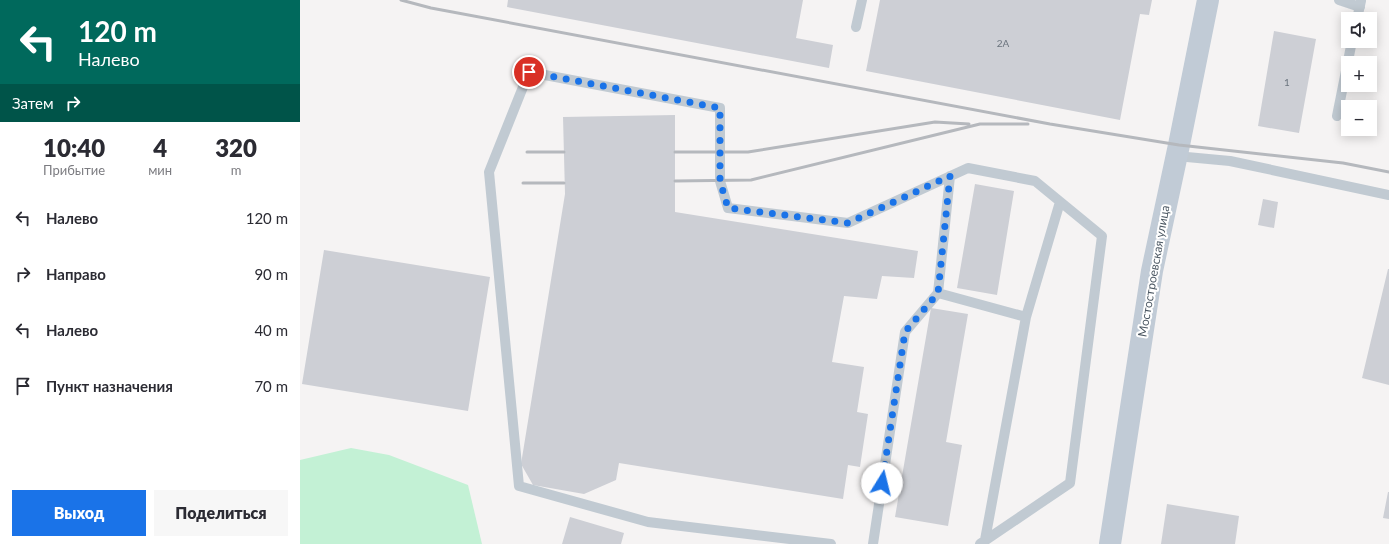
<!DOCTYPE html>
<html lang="ru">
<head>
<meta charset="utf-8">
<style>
  body { margin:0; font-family:Lato,sans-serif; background:#f7f7f7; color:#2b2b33; height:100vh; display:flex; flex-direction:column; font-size:15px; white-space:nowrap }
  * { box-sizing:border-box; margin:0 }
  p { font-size:13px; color:#7c7c81 }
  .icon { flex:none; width:22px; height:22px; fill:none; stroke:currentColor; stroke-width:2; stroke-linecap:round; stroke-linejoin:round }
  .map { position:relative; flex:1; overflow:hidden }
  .sheet { display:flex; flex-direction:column; background:#fff; width:300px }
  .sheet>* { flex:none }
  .banner { background:#00695c; color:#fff; overflow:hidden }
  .fabs { position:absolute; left:1041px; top:12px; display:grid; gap:8px }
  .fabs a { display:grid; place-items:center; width:36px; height:36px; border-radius:0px; background:#fff; box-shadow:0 2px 10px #0003; font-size:20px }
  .pin { position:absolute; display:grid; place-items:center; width:34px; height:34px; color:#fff; margin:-17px; border:2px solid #fff; border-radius:50%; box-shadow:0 1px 4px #0007 }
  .me { position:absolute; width:44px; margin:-22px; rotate:9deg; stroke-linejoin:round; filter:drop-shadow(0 0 3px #0008) }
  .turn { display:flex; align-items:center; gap:14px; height:84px; padding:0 12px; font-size:18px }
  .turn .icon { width:52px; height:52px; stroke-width:2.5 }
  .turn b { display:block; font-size:28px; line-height:34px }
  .then { display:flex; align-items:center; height:38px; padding:0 12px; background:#0003; gap:8px; font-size:15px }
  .eta { display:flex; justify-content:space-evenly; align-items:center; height:68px; text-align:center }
  .eta b { font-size:24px; font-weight:800; line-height:28px }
  .primary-button { display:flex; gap:8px; margin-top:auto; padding:8px 12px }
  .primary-button a { flex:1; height:46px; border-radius:0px; background:#1a73e8; color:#fff; font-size:16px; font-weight:800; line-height:46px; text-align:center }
  .primary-button a+a { background:#f7f7f7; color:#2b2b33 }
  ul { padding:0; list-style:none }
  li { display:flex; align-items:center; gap:12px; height:56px; padding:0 12px }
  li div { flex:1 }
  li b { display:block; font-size:15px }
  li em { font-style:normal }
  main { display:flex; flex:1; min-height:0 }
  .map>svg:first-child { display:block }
</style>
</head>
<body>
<main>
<section class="sheet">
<div class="banner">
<div class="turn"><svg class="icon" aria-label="left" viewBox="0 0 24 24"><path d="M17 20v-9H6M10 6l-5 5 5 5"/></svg><div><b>120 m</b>Налево</div></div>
<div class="then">Затем<svg class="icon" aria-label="right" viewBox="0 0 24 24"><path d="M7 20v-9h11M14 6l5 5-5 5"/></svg></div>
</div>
<div class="eta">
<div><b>10:40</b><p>Прибытие</p></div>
<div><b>4</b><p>мин</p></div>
<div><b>320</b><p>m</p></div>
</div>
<ul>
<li><svg class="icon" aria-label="left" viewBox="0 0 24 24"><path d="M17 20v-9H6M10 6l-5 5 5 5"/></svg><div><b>Налево</b></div><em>120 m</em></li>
<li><svg class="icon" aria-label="right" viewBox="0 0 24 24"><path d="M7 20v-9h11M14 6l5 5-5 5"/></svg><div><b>Направо</b></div><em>90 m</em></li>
<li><svg class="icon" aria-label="left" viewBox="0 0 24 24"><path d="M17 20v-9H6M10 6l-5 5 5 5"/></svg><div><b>Налево</b></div><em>40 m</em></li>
<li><svg class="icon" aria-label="arrive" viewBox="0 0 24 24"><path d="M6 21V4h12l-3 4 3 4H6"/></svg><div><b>Пункт назначения</b></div><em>70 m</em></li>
</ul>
<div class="primary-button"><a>Выход</a><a>Поделиться</a></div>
</section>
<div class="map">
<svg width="1089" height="544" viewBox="0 0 1089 544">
  <rect width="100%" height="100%" fill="#f5f3f3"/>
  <path fill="#c3f1d5" d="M51 448 89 455 168 485 182 544H0V460Z"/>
  <path fill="#cdcfd5" d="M208 0H503L496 38 533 45 529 68 207 7Z
    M580 0H852L849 15 840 14 820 120 566 71Z
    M974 31 1016 39 999 133 958 126Z
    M375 115V212L618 251 614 278 582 276 577 299 544 296 532 362 564 367 557 412 568 414 560 467 548 465 543 499 319 463 316 480 284 494 233 485 221 464 265 194 263 117Z
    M675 184 714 191 697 295 657 288Z
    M963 199 978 202 974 228 958 225Z
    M24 250 190 277 168 411 2 384Z
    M1088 269H1089V385L1062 378Z
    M631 308 668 314 646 442 662 445 648 526 595 517Z
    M1088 492H1089V519L1083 518Z
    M867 504 939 516 935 544H861Z
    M270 517 324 533 321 544H262Z"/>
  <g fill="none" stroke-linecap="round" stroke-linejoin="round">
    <path stroke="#c1cad2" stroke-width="10" d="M1039 0 1060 7
      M1057 19 1061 1
      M556 27 562 0
      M1037 116 1052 41
      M876 156 930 161 1089 195
      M650 176 638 293 726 317 760 202
      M685 540 726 317
      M531 544 348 522 219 486 189 172 229 72 420 108V181L428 208 548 223 668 168 735 181 802 236 770 483 680 544
      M573 544 605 332 638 293"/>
    <path stroke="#c1cbd6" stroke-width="22" d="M810 544 852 271 879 145 908 0"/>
    <path stroke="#b5b8bd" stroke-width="3" d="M101 0 131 8 750 124 879 145 1043 163 1089 172
      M227 152H264
      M375 152H448L635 122 669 124
      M375 181 451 180 680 124H728
      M223 183H264"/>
  </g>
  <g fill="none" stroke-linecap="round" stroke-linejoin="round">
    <path stroke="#1a73e8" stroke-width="7" stroke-dasharray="0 12.6" d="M229 72 420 108V181L428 208 548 223 650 176 638 293 605 332 582 483"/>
  </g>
  <g text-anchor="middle" stroke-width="4" stroke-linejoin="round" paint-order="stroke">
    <g font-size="10" fill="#6b747e">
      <text x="703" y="47">2А</text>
      <text x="987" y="86">1</text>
    </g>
    <g font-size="12" fill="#4a5661" stroke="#fff">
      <text transform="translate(854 271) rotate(-80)" y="4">Мостостроевская улица</text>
    </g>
  </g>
</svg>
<div class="fabs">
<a><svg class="icon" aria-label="sound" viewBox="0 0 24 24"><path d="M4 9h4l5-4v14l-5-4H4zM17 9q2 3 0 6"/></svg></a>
<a>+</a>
<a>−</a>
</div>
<div class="pin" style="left:229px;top:72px;background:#d93025"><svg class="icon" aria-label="arrive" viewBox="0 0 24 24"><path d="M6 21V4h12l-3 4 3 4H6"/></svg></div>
<svg class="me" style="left:582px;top:483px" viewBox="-20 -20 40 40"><circle r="19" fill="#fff"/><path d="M0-13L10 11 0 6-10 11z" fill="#1a73e8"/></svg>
</div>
</main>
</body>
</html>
